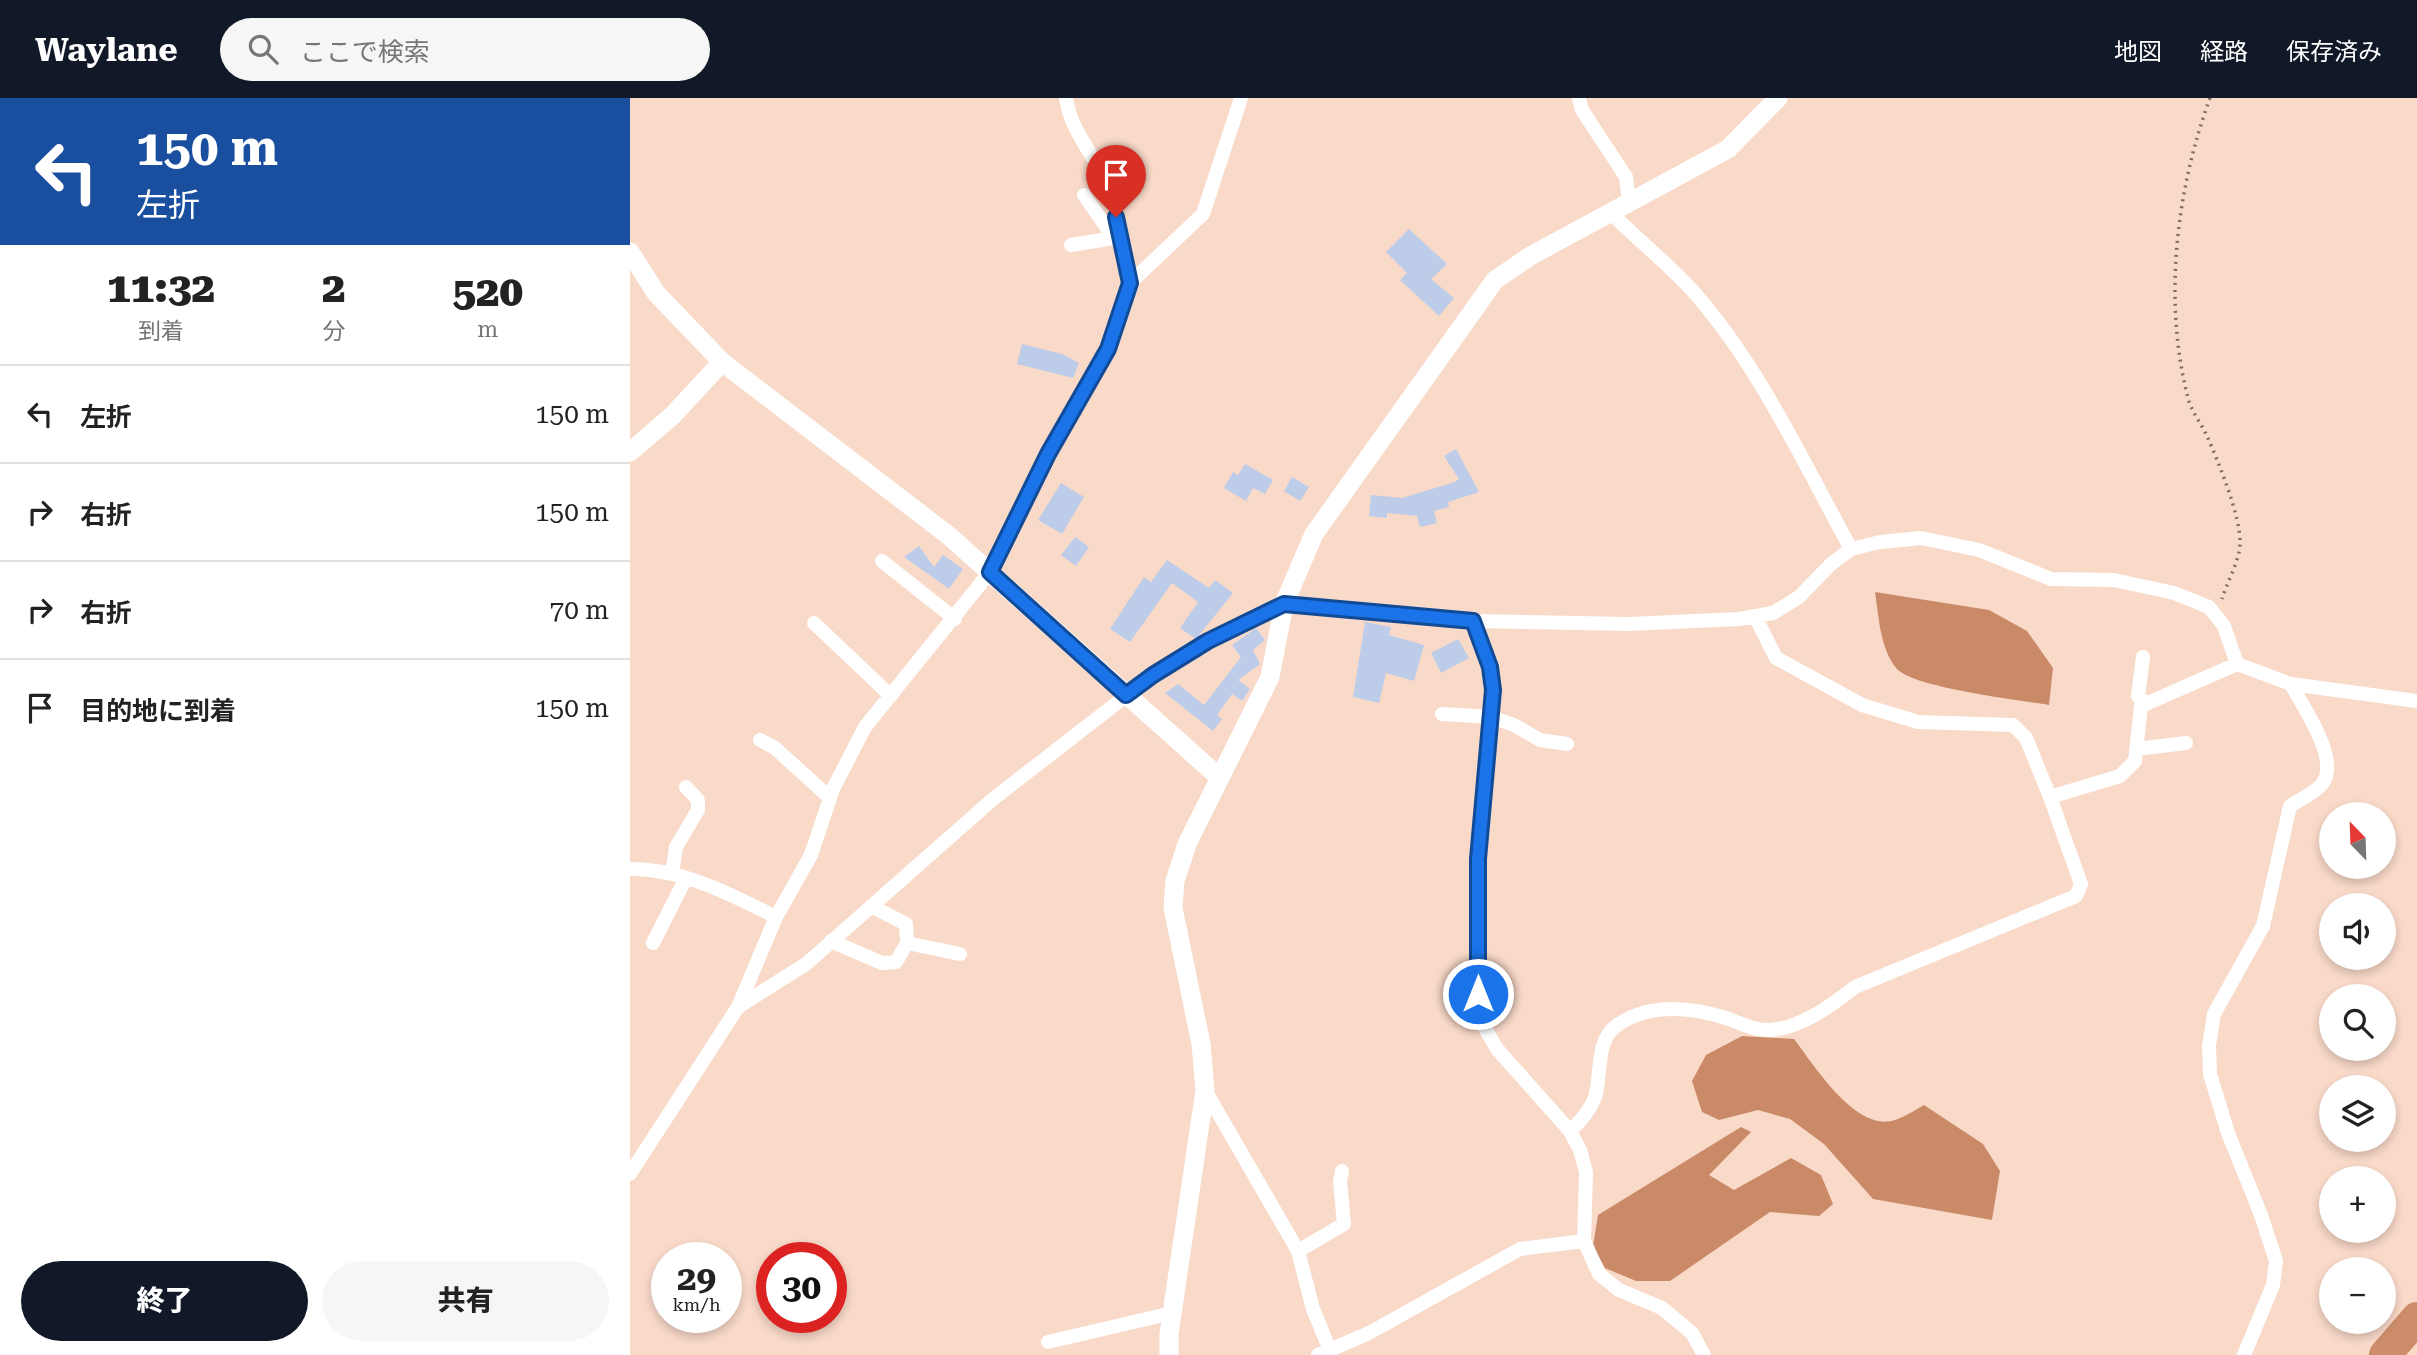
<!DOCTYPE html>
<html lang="ja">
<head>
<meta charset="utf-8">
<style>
  body { margin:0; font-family:"Roboto Serif","Noto Sans JP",serif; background:#f6f6f6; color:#222; height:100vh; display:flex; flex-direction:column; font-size:26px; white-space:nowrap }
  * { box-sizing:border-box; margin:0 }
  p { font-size:23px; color:#767676 }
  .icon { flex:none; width:38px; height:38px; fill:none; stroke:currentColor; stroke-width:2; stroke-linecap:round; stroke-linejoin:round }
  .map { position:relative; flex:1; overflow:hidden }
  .side { display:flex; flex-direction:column; background:#fff; width:630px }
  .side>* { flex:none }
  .guide { background:#1a4fa0; color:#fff; overflow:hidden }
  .needle { width:46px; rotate:337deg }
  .tools { position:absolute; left:1689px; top:704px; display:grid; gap:14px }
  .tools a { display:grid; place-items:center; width:77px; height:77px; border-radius:50%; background:#fff; box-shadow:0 4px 10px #0003; font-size:35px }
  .speed { position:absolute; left:21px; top:1144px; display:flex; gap:14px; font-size:35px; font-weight:700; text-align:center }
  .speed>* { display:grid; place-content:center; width:91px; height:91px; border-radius:50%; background:#fff; box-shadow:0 4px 10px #0003; line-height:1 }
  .speed small { font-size:18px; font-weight:400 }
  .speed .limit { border:10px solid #d22; background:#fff; color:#111 }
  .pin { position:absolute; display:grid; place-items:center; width:60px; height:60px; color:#fff; margin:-72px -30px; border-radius:50% 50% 50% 0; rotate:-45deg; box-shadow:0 0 7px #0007 }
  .pin .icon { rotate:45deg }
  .me { position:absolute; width:77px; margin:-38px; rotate:0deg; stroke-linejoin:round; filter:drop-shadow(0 0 5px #0008) }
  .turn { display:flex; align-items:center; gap:24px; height:147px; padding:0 21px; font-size:32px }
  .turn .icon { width:91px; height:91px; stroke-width:2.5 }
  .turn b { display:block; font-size:49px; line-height:60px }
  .eta { display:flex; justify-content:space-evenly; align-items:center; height:119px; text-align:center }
  .eta b { font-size:42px; font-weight:800; line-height:49px }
  .cta { display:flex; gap:14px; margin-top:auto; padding:14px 21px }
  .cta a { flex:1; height:80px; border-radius:42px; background:#111827; color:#fff; font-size:28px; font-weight:800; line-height:80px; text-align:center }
  .cta a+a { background:#f6f6f6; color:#222 }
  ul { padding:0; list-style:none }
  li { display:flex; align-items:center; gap:21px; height:98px; padding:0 21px; border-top:2px solid #e0e0e0 }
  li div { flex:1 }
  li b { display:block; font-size:26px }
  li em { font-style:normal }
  header { display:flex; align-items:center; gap:42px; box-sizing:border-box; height:98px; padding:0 35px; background:#111827; color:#fff }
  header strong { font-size:33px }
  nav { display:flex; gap:38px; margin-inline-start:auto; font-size:24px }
  .search { width:490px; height:63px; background:#f6f6f6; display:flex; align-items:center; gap:18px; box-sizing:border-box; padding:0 24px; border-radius:38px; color:#767676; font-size:26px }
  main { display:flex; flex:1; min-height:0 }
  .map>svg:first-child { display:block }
</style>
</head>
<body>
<header>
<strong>Waylane</strong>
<div class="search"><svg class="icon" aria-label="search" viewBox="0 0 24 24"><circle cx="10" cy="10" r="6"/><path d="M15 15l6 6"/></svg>ここで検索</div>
<nav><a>地図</a><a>経路</a><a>保存済み</a></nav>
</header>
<main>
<section class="side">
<div class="guide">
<div class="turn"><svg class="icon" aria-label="left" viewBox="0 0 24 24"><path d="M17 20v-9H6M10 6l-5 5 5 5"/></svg><div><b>150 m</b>左折</div></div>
</div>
<div class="eta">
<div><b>11:32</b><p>到着</p></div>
<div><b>2</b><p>分</p></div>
<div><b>520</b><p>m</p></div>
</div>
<ul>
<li><svg class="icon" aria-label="left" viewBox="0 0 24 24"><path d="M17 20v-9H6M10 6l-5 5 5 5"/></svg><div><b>左折</b></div><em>150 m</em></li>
<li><svg class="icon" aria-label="right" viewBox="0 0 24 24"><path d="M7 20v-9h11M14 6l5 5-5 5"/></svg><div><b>右折</b></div><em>150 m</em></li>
<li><svg class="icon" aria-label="right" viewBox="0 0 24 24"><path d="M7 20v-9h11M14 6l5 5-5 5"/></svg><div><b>右折</b></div><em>70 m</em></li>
<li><svg class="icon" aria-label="arrive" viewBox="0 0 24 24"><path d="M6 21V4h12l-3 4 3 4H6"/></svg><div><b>目的地に到着</b></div><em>150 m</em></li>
</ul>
<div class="cta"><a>終了</a><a>共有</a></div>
</section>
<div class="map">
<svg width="1787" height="1257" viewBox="0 0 1787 1257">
  <rect width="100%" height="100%" fill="#f9d9c8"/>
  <path fill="#ca8a68" d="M1245 494 1359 512 1397 533 1423 570 1419 607C1390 602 1285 590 1267 571 1250 551 1249 520 1245 494Z
    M1112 938 1164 941C1184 967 1226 1035 1265 1022 1275 1019 1285 1012 1294 1007L1353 1046 1370 1073 1362 1122 1243 1101 1194 1046 1160 1021 1128 1012 1089 1022 1072 1014 1062 983 1076 957Z
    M1111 1029 1121 1034 1079 1077 1104 1092 1161 1060 1191 1077 1203 1106 1189 1118 1140 1114 1040 1183H1006L975 1170 963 1148 968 1117Z"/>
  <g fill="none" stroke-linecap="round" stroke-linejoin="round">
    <path stroke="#cd8d6b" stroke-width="32" d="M1755 1257 1787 1220"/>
  </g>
  <path fill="#bdcde9" d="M779 131 817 166 801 181 824 200 809 218 770 182 777 175 756 154Z
    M392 246 432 256 449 265 443 280 387 266Z
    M826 351 849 394 818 404 819 409 804 413 807 425 790 429 787 418 757 415V420L739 418 741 397 772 400 825 384 829 381 814 358Z
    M615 366 643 382 635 396 623 390 616 403 594 390 603 374 608 377Z
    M662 379 679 389 670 403 654 393Z
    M431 385 454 399 432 436 408 422Z
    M445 439 459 449 446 468 431 457Z
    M289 448 304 469 313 457 333 471 319 491 274 459Z
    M537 462 579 490 585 482 603 495 566 541 550 530 568 504 542 485 500 544 480 531 514 479 521 484Z
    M735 524 761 529 759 537 794 547 784 583 756 575 749 605 723 599Z
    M626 530 635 542 623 552 630 566 608 582 620 591 612 603 602 596 587 617 592 621 583 633 535 595 548 586 574 607 611 559 602 547Z
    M828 541 839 560 811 575 801 555Z"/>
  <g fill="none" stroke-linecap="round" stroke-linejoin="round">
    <path stroke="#806c60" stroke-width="3.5" stroke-dasharray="2 5" stroke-linecap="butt" d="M1580 0C1546 93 1533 203 1558 300 1561 313 1571 325 1577 338 1588 363 1611 419 1610 445 1610 462 1597 484 1592 501"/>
    <path stroke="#fff" stroke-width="14" d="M436 0C441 37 471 63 482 99 490 126 494 156 500 185
      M949 0 952 12 996 79 999 105
      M454 97 484 140H490
      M981 115C1007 141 1037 165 1062 192 1129 267 1173 364 1221 451
      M441 147 484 140
      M252 463 325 521
      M1125 518 1146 560 1232 607 1288 624 1383 627 1396 640 1420 699
      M843 523 860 569 864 592 848 761V918L867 951 940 1033 950 1052 956 1074 954 1143 969 1176 989 1192 1032 1210 1062 1235 1074 1257
      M184 525 261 598
      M1513 559 1508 598 1516 605
      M812 616 861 619 884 627 910 642 937 646
      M130 642 145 650 199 699
      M1506 651 1556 645
      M0 771C53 771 100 796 146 819
      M42 776 46 749 68 712V702L56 689
      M201 843 252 865 266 864 277 845 276 826 241 808
      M23 845 56 780
      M277 845 330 856
      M108 909 176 866 363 701 523 577 625 518 654 506 843 523 999 526 1109 521 1143 515 1169 499 1201 466 1221 451 1250 444 1291 440 1349 452 1421 481 1484 482 1544 495 1579 509 1594 528 1607 566
      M575 992 668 1153 683 1211 700 1252
      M940 1033C951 1023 960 1013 965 999 972 977 965 944 986 928 1019 904 1062 909 1099 921 1110 925 1123 932 1135 932 1167 933 1201 908 1225 889L1446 798 1451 786 1420 699 1490 678 1505 663 1511 608 1607 566 1661 586 1787 603
      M0 1076 108 909 146 819 181 757 203 691 235 629 360 474 418 356 478 251 500 185 573 116 611 0
      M668 1153 714 1126 710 1083 712 1073
      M418 1244 542 1215
      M688 1257 739 1235 890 1151 954 1143
      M1614 1257 1643 1187 1646 1163 1631 1117 1598 1035 1580 976 1579 948 1584 916 1633 828 1660 708C1669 702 1685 695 1692 686 1711 662 1673 609 1661 586"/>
    <path stroke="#fff" stroke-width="19" d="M0 154 26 195 92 264
      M0 354 42 318 92 264 318 437 590 680
      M539 1257V1236L575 992 571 946 543 810 545 783 557 746 640 579 654 506 684 436 865 182 902 157 1098 51 1148 0"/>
  </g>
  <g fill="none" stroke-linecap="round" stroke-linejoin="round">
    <g stroke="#114b97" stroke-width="18">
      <path id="route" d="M486 119 500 185 478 251 418 356 360 474 496 597 523 577 578 543 654 506 843 523 860 569 863 592 848 761V896"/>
    </g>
    <use href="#route" stroke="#1a73e8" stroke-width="12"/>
  </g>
</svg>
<div class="tools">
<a><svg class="needle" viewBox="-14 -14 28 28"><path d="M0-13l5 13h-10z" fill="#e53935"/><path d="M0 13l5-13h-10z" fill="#767676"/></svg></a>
<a><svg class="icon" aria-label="sound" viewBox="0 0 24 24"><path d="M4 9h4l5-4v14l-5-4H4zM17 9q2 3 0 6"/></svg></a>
<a><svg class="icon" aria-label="search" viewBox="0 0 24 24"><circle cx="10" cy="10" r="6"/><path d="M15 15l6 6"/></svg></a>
<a><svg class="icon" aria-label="layers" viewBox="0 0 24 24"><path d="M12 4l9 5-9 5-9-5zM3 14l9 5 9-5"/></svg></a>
<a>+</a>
<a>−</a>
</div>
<div class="speed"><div>29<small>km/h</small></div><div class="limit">30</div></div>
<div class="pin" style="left:486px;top:119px;background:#d93025"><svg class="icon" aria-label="arrive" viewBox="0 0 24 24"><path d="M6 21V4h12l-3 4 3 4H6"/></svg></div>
<svg class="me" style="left:848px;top:896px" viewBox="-20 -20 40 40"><circle r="17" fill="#1a73e8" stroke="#fff" stroke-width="3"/><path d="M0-11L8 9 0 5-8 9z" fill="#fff"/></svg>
</div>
</main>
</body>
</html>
